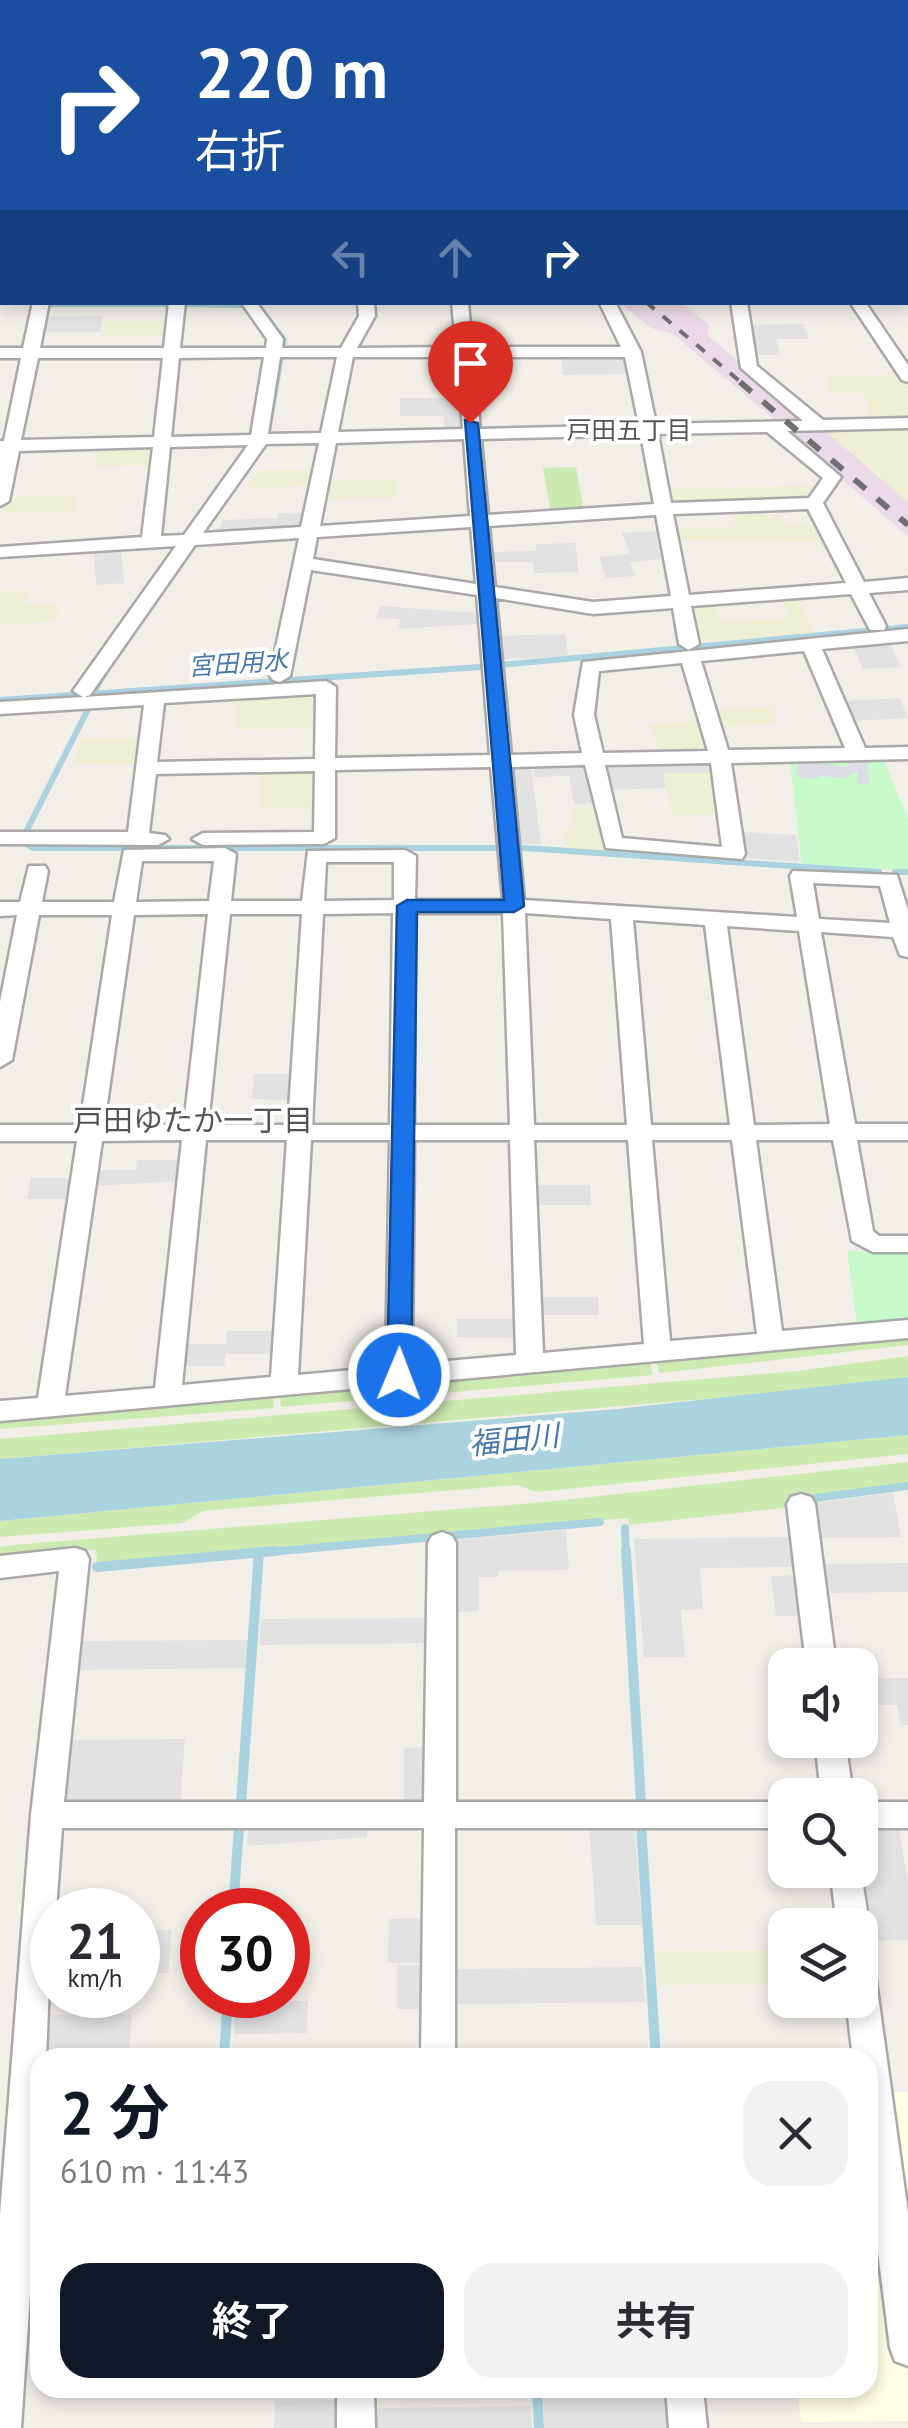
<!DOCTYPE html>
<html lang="ja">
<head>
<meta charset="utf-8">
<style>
  body { margin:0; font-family:"PT Sans","Noto Sans JP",sans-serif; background:#f2f2f3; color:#2b2b33; height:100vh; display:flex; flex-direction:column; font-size:38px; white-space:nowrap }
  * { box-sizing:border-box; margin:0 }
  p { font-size:32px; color:#7c7c81 }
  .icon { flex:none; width:55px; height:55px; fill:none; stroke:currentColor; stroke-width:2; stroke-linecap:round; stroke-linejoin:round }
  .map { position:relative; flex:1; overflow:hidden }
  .side { position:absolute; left:30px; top:2048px; width:848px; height:350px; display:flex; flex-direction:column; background:#fff; border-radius:30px; box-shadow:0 5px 15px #0003 }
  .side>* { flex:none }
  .hud { position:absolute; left:0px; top:0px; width:910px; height:305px; box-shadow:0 5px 15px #0003; background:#1a4fa0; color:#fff; overflow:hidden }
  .tools { position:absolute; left:768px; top:1648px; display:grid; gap:20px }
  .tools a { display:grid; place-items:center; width:110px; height:110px; border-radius:20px; background:#fff; box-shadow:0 5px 15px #0003; font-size:50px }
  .speed { position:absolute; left:30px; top:1888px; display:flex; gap:20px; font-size:50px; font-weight:700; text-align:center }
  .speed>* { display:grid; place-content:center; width:130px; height:130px; border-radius:50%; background:#fff; box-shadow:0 5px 15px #0003; line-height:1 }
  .speed small { font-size:25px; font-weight:400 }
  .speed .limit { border:15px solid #d22; background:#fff; color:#111 }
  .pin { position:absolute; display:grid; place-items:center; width:85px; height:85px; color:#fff; margin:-102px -42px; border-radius:50% 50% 50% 0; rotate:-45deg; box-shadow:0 0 10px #0007 }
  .pin .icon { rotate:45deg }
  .me { position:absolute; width:110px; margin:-55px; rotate:1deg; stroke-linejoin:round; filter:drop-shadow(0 0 8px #0008) }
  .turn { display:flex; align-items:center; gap:35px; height:210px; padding:0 30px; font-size:45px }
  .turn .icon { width:130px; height:130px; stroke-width:2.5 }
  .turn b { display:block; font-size:70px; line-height:85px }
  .lanes { display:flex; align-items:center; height:95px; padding:0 30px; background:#0003; justify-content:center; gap:50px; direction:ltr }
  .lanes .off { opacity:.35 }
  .round { display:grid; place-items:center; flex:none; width:105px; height:105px; border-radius:30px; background:#f2f2f3 }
  .head { display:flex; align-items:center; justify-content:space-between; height:170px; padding:0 30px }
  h1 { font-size:60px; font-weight:700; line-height:75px; color:#111827 }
  .action { display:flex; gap:20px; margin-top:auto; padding:20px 30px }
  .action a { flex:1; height:115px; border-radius:30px; background:#111827; color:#fff; font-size:40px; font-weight:700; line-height:115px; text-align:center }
  .action a+a { background:#f2f2f3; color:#2b2b33 }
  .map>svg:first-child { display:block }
</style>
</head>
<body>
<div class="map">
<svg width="908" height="2428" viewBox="0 0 908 2428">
  <rect width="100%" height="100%" fill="#f2efe9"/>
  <path fill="#ebdbe8" d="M620 303H682L709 325 707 335 811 423 781 425 673 334 651 328Z
    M823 429 908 502V536L784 430Z"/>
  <path fill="#ffffe5" d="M886 2092H908V2234Z
    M868 2263H908V2421L801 2422 797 2388H868Z"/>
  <path fill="#eef0d5" d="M105 321H170L167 336H102Z
    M901 375 908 386V421L872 422 864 393H831L827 377Z
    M908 426V502L823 429Z
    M148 445 153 448 151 465 95 467 99 447Z
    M259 470H318L316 485 245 489Z
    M397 479V498L322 500 327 481Z
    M821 485 810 499 669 504 665 489Z
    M76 496 74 512 3 513 6 497Z
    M777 514 783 525 820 523 829 542 675 540 673 528 735 527 733 515Z
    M27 590 25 605 58 604V621L0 625V591Z
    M797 594 815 634 696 642 687 603 713 602 721 622 789 618 780 596Z
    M308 691 317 696 319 728 234 730 235 697Z
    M772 707 778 723 721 727 715 710Z
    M701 721 710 750 660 755 650 724Z
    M82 738H141L138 765 73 764Z
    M262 769 317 772V808L259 809Z
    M662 773H713L718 814 673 815Z
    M596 808 605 850 566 848 565 830 574 829 573 809Z
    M785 1950V1984L658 1985 655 1951Z"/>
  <path fill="#cdebb0" d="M576 467 584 511 551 513 543 468Z
    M908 1335V1345L659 1373 656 1360Z
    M908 1356V1377L786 1392 0 1459V1439L797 1371Z
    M650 1361 653 1375 281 1407 279 1393Z
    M273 1393 274 1408 0 1429V1417Z
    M908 1435V1454L537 1492 516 1485 203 1511 182 1523 0 1537V1521Z
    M908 1462V1485L797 1499 792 1507 629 1525 628 1518 97 1565 96 1550 0 1557V1547L13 1545 545 1502Z"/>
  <path fill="#c8facc" d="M884 760 908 819V870L802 867 790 761Z
    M908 1250V1320L857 1325 847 1251Z"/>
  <path fill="#e2e2e2" d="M103 316 100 332H39L42 317Z
    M804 324 809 339H776L780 355H751L747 325Z
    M561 354H625L630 374 563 375Z
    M400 398H461L463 431 445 434 444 416H400Z
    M279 513 309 514 302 527 216 532 224 520 277 518Z
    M661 531 665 559 630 562 635 576 606 578 599 557 630 554 622 533Z
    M575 543 579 572 534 573 533 562H490L489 552 536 551V544Z
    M121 547 124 583 96 585 94 549Z
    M380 606 477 613 478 624 398 629 400 619 376 618Z
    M565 634 568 656 497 660 494 636Z
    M889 641 901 667 863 669 852 644Z
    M900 698 908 718 853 721 845 701Z
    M706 763 713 773H663L666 788 611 790 605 768Z
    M533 765 587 767 596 803 574 804 569 776 535 777Z
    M531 766 541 844H520L511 770Z
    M741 832 796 835 800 862 745 858Z
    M254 1074H292L290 1100 252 1099Z
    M137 1160H185L183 1181 91 1186 93 1170H136Z
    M31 1178H73L70 1199H27Z
    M533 1185H590L591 1205H533Z
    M538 1297H598L599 1315H539Z
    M457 1319H514V1338L457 1337Z
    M227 1331H279L277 1354H226L224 1366H178L180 1344H226Z
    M893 1493 901 1537 820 1538 814 1503Z
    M566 1530 569 1570 498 1571V1577H479V1611L454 1612 453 1540Z
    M790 1537 794 1567 700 1568 703 1609 681 1610 685 1657H644L634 1539Z
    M908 1563V1592L826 1593 821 1564Z
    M796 1575 802 1616H776L771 1576Z
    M427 1618V1643L260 1645 261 1619Z
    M248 1640 246 1668 77 1670 80 1641Z
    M860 1678H908V1725H901L897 1705H860Z
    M185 1739 180 1805 65 1807 61 1801 68 1740Z
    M426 1747 427 1797 419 1804H404V1748Z
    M367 1822V1837L247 1846 249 1823Z
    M589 1823H634L642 1925H596Z
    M898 1824 908 1882V1940L870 1941 859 1870 860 1825Z
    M425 1918 426 1963H388L389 1919Z
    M138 1930H172L168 1973H138Z
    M397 1965H425V2009H397Z
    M642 1967 645 2002 458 2004 457 1969Z
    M236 1995H287V2001H308L307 2033 234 2034Z
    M132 2014 129 2057 44 2058 47 2015Z
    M543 2388H675L678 2428H544Z
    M347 2400 346 2428H274L275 2401Z
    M531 2406 532 2428H370V2408Z"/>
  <path fill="#dddde8" d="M848 760H867L869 785 857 784 858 771 844 778 819 776 818 779 802 778 795 772 800 761 849 767Z"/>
  <path fill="#aad3df" d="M252 303H260L287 339 269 443 114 662 98 691H89L263 443 280 339Z
    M908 1377V1435L0 1521V1459L617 1409Z"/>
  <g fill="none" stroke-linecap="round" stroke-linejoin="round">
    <path stroke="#aad3df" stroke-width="4" d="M49 305H171
      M182 305 242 306"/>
    <path stroke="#aad3df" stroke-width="6" d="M500 665 908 627
      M0 700 480 667
      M26 832 89 707
      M24 843 33 848H500
      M524 848 879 872
      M895 872H908"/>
    <path stroke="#aad3df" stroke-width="8" d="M816 1498 908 1486
      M625 1528 626 1554
      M247 1554 600 1522"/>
    <path stroke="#aad3df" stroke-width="10" d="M626 1551 641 1803
      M97 1567 275 1551
      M241 1803 259 1552
      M641 1826 656 2058
      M233 1910 239 1826
      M224 2058 228 1995
      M537 2388 539 2428"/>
    <g stroke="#a9a9a9" stroke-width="5">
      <path id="street" d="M0 0H26L0 5Z
        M68 0H80V2H68Z
        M186 0H198L199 2H187Z
        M267 0H281L282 2H268Z
        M390 0H402V2H390Z
        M498 0H510L511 2H499Z
        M626 0H638V2H626Z
        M0 77H2V85H0Z
        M0 192H2V201H0Z
        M0 217H2V225H0Z
        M0 252 2 253V261L0 262Z
        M0 277 2 278V288L0 287Z
        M33 302H49L40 348H164L169 302H185L180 348H266L267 339 241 302H256L283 339 282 348H341L359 316 358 302H374L375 316 357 348 456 347 452 302H468L472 347H621L599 302H615L641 352 656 424 803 421 741 368 731 302H747L757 366 823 420 908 418V428L787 431 841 477 823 503 864 582 908 578V590L869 593 886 626 884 630H870L851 594 691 606 699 644 689 650 679 644 673 608 593 614 496 598 511 755 582 753 574 715 583 662 908 629V641L822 649 865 748 908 747V759L731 763 745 854 742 859 606 848 585 765 512 767 524 900 797 917 790 876 793 871 897 875 908 910V957L900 955 893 937 821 932 855 1124H908V1140H857L873 1231 879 1236H908V1252H873L852 1241 833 1140H756L782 1331 908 1320V1338L0 1421V1401L38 1398 77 1141H0V1125H80L112 915H39L12 1060 0 1067V1002L17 915 0 916V902H20L29 866H45L48 871 42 902H114L124 850 225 848 236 854 231 901H302L308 851 405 850 416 856 415 900H503L491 767 335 770V838L324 844 203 845 192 839 203 833 314 832 315 771 156 774 149 833 165 835 169 839 158 845 0 844V832H128L144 705 0 714V702L83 697 73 691 176 546 0 557V547L142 537 153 447 19 451 9 501 0 506V441H4L21 358H0V348H23ZM264 357 251 435 171 437 179 358ZM280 357H337L321 433 268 434ZM353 357H457L463 429 338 432ZM473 357H625L639 425 480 429ZM38 358H163L154 437 21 440ZM767 432 823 478 809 498 671 503 658 434ZM641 435 654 504 488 515 481 439ZM464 439 470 516 320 526 336 443ZM319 443 301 527 203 533 266 444ZM248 445 184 535 161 536 170 447ZM808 509 846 583 689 595 673 514ZM656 515 671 596 593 602 495 587 489 526ZM471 527 476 584 313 559 317 537ZM299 538 270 676 273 680 280 682 290 676 311 570 477 595 490 755 335 758 336 687 326 681 84 697 90 695 195 545ZM804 651 845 748 728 750 701 661ZM682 663 708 751 603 753 594 715 599 671ZM316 694 315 759 157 762 164 703ZM711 763 722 847 622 838 605 765ZM142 861H214L209 901 136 902ZM326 862H394V900L324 901ZM813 883 880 886 890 923 819 919ZM393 913 390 1125H312L323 914ZM415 913H503L510 1125H414ZM525 913 611 919 627 1125H534ZM208 914 184 1125H104L134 915ZM230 914H302L288 1125H208ZM633 920 705 925 730 1125H651ZM727 926 799 931 830 1124 754 1125ZM182 1140 155 1388 65 1396 102 1141ZM206 1140H287L271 1377 182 1385ZM311 1140H390L386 1367 298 1375ZM414 1140H510L516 1355 412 1364ZM534 1140H628L644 1344 543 1353ZM652 1140H732L757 1334 670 1341Z
        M850 302H865L908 365V382L902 380Z
        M801 1494 811 1497 815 1504 836 1665H806L787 1504 791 1497Z
        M442 1532 452 1536 456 1543V1802H785V1828H455V2058H421L424 1828H62L56 1910H52L46 2058H40V2146L21 2428H0V2215L31 1815 59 1571 0 1578V1556L75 1548 85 1551 89 1559 64 1802H424L428 1543 432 1536Z
        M815 1740H845L853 1795H821Z
        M860 1802H908V1828H860Z
        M860 1866 869 1925 860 1936V1925H837L830 1870H860Z
        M860 1967 872 1971 876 1981 908 2213V2366L895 2361 890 2348 868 2172V2058H853L846 2000H860Z
        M337 2388H374L375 2428H337Z
        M666 2388H703L707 2428H669Z"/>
    </g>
    <g stroke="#707d05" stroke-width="5">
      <path id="secondary" d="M309 0H328L330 2H311Z"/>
    </g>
    <use href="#street" fill="#fff" fill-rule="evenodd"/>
    <use href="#secondary" fill="#f7fabf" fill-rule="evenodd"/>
    <path stroke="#707070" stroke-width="4" stroke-dasharray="11 11" stroke-linecap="butt" d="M646 302 743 384"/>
    <path stroke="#707070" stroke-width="6" stroke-dasharray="15 15" stroke-linecap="butt" d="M740 382 908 525"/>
  </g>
  <path fill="#1a73e8" stroke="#114b97" stroke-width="2.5" d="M465 420 478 423 524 906 514 912H417L411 1375 399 1384 387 1375 397 906 407 900H504Z"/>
  <g text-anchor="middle" stroke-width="8" stroke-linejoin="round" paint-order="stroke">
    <g font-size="25" fill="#555" stroke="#fff">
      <text x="629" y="439">戸田五丁目</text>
    </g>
    <g font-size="25" font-style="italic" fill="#4a7aab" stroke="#fff">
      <text transform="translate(238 663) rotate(-4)" y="9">宮田用水</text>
    </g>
    <g font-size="30" fill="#555" stroke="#fff">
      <text x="193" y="1131">戸田ゆたか一丁目</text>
    </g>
    <g font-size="30" font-style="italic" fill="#4a7aab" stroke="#fff">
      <text transform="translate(514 1440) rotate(-6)" y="10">福田川</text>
    </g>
  </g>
</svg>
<div class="tools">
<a><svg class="icon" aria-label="sound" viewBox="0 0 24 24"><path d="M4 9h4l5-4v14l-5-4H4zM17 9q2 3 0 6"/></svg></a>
<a><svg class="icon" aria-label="search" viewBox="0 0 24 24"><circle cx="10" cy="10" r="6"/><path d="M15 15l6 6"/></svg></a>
<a><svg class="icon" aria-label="layers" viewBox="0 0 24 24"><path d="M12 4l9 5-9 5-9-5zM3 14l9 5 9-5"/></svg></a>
</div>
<div class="speed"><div>21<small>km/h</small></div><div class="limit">30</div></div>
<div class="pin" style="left:470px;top:423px;background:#d93025"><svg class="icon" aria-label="arrive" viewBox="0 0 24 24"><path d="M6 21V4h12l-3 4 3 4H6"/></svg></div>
<svg class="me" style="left:399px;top:1375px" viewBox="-20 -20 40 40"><circle r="17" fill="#1a73e8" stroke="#fff" stroke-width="3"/><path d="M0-11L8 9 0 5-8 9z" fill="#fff"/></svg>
<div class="hud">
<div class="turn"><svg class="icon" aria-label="right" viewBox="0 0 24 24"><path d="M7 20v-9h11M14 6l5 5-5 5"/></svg><div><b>220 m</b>右折</div></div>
<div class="lanes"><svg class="icon off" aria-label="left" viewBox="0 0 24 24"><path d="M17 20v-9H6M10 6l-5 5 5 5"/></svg><svg class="icon off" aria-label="ahead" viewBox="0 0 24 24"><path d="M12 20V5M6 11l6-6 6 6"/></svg><svg class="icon" aria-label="right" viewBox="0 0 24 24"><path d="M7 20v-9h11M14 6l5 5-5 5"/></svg></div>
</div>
<section class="side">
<div class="head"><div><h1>2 分</h1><p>610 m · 11:43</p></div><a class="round"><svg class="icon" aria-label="close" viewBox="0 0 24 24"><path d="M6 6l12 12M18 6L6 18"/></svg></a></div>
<div class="action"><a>終了</a><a>共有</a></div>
</section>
</div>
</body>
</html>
